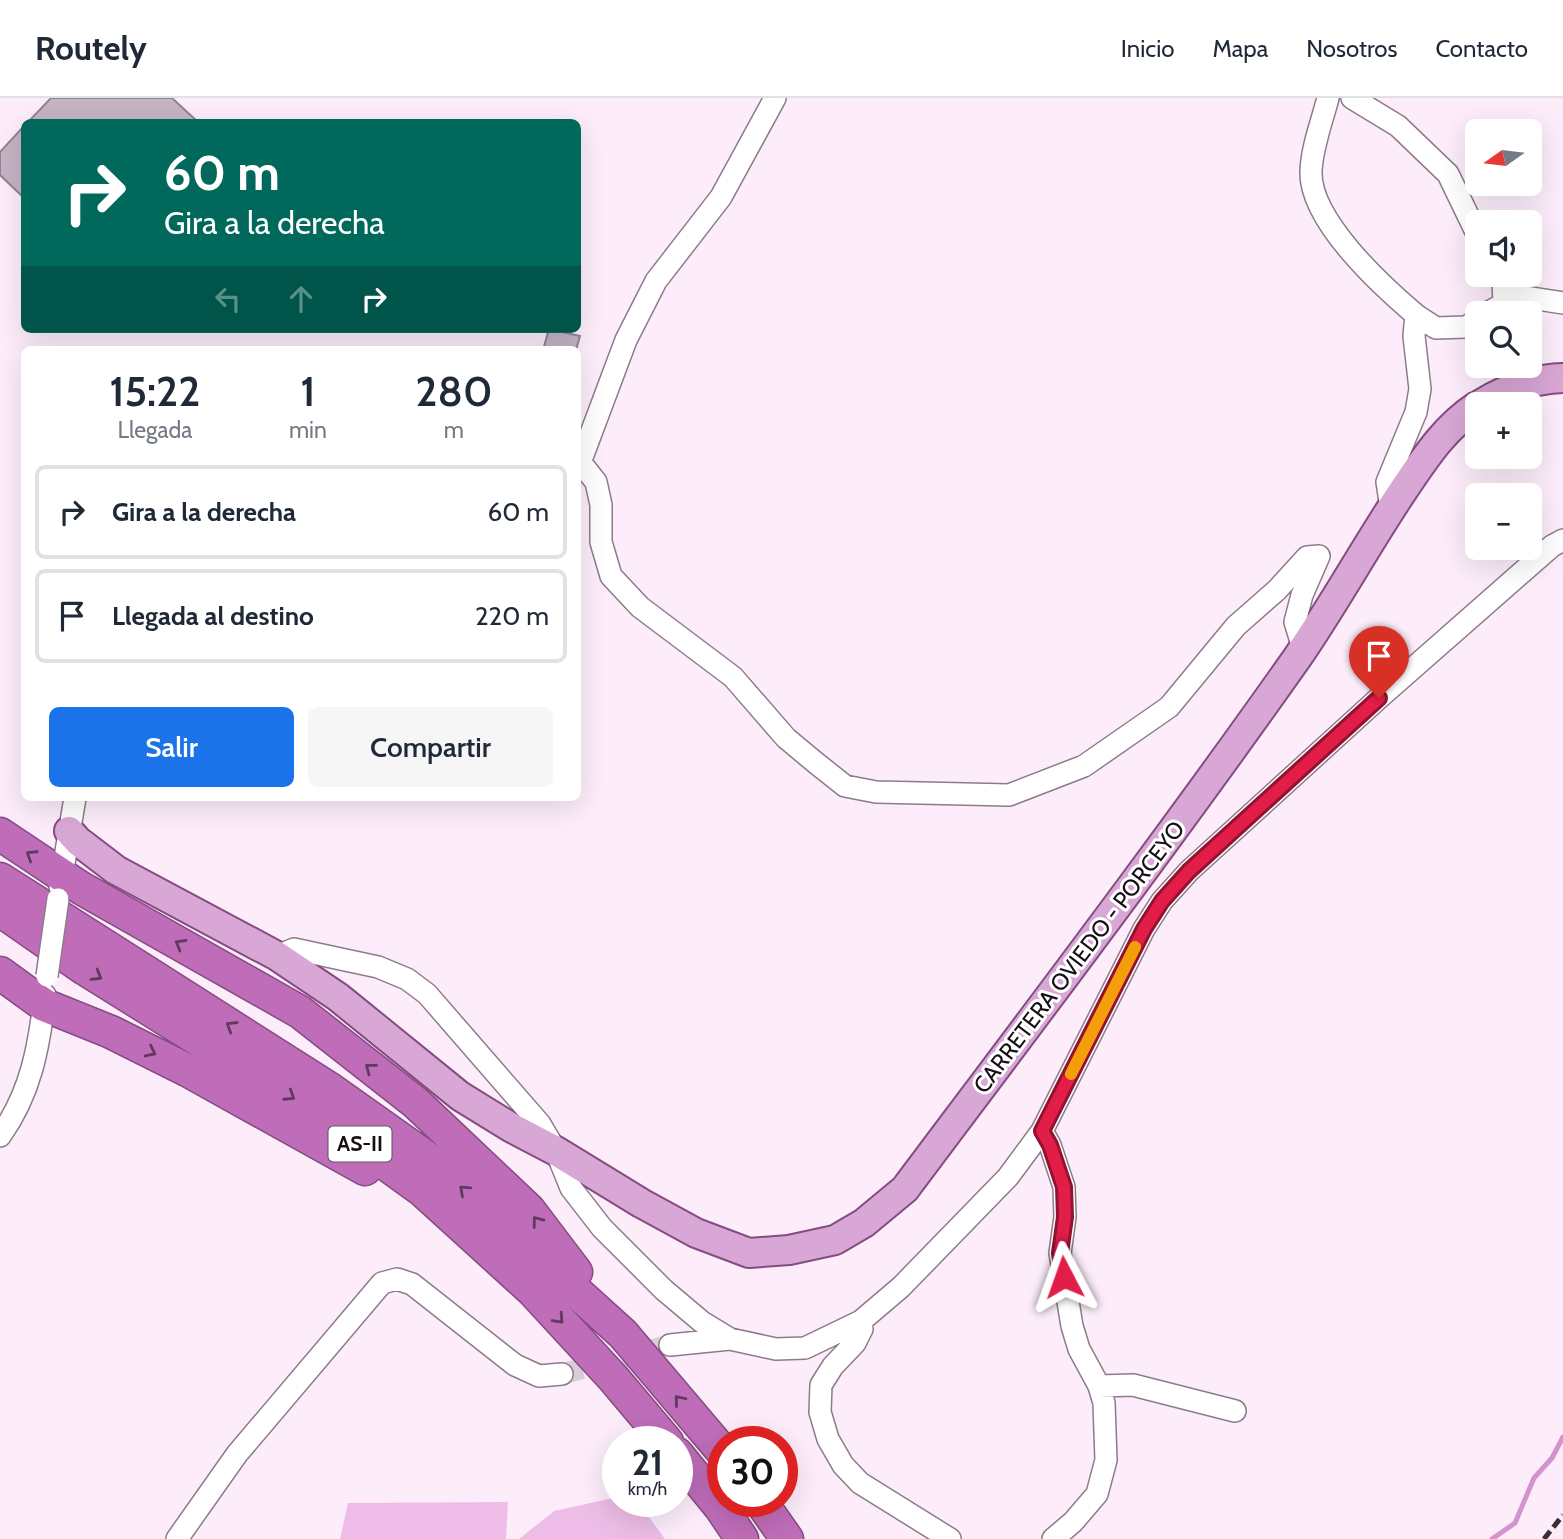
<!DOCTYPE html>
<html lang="es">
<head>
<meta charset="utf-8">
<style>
  body { margin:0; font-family:Cabin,sans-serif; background:#f6f6f7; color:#1f2937; height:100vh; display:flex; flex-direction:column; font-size:26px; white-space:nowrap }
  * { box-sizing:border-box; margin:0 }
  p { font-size:23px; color:#747a83 }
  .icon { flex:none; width:38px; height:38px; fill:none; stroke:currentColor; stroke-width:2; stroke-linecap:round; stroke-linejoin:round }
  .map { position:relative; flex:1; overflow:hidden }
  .side { position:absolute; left:21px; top:248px; width:560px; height:455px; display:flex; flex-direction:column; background:#fff; border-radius:10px; box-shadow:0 7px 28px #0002 }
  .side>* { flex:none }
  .top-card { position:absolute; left:21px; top:21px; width:560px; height:214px; border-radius:10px; box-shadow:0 7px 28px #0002; background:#00695c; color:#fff; overflow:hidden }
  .needle { width:46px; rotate:256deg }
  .fabs { position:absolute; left:1465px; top:21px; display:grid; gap:14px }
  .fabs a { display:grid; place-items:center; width:77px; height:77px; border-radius:10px; background:#fff; box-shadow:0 7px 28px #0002; font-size:35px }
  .speed { position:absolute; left:602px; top:1328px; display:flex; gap:14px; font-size:35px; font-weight:700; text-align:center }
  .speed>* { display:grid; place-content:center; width:91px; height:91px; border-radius:50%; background:#fff; box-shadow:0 7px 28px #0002; line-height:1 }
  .speed small { font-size:18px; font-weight:400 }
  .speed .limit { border:10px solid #d22; background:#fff; color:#111 }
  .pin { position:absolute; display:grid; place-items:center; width:60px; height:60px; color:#fff; margin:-72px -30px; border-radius:50% 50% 50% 0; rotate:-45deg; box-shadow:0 0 7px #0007 }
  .pin .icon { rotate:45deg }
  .me { position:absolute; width:77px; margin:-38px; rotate:356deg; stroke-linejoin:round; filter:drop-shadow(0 0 5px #0008) }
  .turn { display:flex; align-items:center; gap:24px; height:147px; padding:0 28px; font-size:32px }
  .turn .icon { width:91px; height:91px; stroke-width:2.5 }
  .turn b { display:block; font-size:49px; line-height:60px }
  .lanes { display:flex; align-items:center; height:66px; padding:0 28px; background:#0003; justify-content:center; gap:35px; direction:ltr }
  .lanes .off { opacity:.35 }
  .eta { display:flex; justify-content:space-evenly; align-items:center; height:119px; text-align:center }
  .eta b { font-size:42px; font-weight:600; line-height:49px }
  .primary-button { display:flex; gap:14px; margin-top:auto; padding:14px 28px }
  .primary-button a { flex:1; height:80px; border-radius:10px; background:#1a73e8; color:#fff; font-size:28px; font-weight:600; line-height:80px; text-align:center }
  .primary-button a+a { background:#f6f6f7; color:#1f2937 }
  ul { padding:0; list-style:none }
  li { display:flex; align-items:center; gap:21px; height:94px; margin:0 14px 10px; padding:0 14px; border:4px solid #e0e1e3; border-radius:10px }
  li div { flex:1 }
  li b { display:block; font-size:26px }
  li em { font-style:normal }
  header { display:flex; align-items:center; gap:42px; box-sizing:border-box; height:98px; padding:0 35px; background:#fff; border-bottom:2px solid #e0e1e3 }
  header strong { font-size:33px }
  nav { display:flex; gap:38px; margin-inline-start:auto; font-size:24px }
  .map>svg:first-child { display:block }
</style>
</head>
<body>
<header>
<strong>Routely</strong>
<nav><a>Inicio</a><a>Mapa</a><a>Nosotros</a><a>Contacto</a></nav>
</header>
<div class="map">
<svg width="1563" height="1441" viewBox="0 0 1563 1441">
  <rect width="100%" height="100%" fill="#fdedfb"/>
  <path fill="#edbde7" d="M618 1399V1404H638L665 1441H519L554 1413Z
    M508 1404 506 1441H340L348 1405Z"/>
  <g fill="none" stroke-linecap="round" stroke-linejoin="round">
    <path stroke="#d493cd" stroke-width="5" d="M1492 1441 1515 1425 1534 1380 1552 1360 1563 1339"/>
  </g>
  <path fill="#c6b3c4" stroke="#958292" stroke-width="2" d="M51 0H172L198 24H28Z
    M24 28V100L0 77V54Z
    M549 231 580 238 576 252H543Z"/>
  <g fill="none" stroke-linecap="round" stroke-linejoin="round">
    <path stroke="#daccd8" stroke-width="21" stroke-dasharray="21 10" stroke-linecap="butt" d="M562 1276 670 1247"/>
    <g stroke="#8d7b8b" stroke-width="24">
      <path id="minor" d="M1328 0C1322 23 1312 49 1311 73 1309 122 1382 188 1416 217
        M1352 0 1398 28 1448 76 1477 136
        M1498 177 1503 185 1504 204
        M1487 215 1518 198 1563 205
        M581 365 596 384 601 407V444L611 478 640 509 733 579 786 640 816 665 845 688 876 694 1009 697 1084 668 1169 609 1236 528 1277 492 1307 459 1319 458 1302 497 1295 524 1303 550
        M578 370 626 242 656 183 721 99 775 0
        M1391 410 1387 384 1416 314 1420 291 1414 238 1416 217 1436 230 1466 229 1477 222
        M60 789 75 700
        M277 858 294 851 378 869 407 881 427 896 540 1026 556 1053 571 1090 602 1130 664 1192 702 1224 730 1241 776 1251 805 1250 861 1223 901 1189 1008 1079 1042 1033 1144 831 1162 803 1189 773 1379 600 1552 448 1563 442
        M1042 1033 1050 1047 1064 1089 1065 1119 1060 1155 1072 1228 1079 1251 1099 1288 1104 1305 1106 1362 1097 1396 1073 1424 1053 1441
        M0 1038C31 995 39 949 45 897
        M861 1223 862 1231 855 1245 833 1268 821 1287 820 1314 828 1341 843 1367 860 1385 950 1441
        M670 1247 730 1241
        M1099 1288 1133 1287 1235 1313
        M177 1441 237 1356 382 1185 397 1181 412 1186 515 1267 539 1278 562 1276"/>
    </g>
    <g stroke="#844c80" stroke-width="32">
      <path id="major" d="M1481 306C1505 291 1534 281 1563 280
        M69 733 78 743 116 772 277 858 338 899 460 998 512 1030 556 1053 641 1105 696 1135 749 1155 789 1152 835 1142 864 1125 905 1091C1037 915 1170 740 1297 560 1335 505 1367 446 1404 391 1425 360 1445 329 1477 308"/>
    </g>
    <g stroke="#844c80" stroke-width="35">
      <path id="highway" d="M0 736 81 790 300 914 416 1005 529 1112 576 1174
        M0 781 330 991 433 1064 623 1236 723 1354
        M0 812 85 871 310 1011 422 1092 532 1192 614 1281 667 1344
        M0 875 44 907 111 934 187 972 365 1071
        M677 1356 721 1410 742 1441
        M761 1404 787 1441"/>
    </g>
    <use href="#minor" stroke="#fff" stroke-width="21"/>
    <use href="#major" stroke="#d9a7d5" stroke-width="28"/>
    <use href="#highway" stroke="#bf6db9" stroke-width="32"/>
    <path stroke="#372e36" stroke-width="5" stroke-dasharray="10 5" stroke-linecap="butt" d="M1544 1441 1563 1417"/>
    <g stroke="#8d7b8b" stroke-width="24" stroke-linecap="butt">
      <path id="minor-bridge" d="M47 878 58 801"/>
    </g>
    <use href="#minor-bridge" stroke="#fff" stroke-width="21"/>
  </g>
  <defs><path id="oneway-chevron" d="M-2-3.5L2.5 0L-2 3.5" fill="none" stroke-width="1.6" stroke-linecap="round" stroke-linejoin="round" transform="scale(1.75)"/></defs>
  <g stroke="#62395f">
    <use href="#oneway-chevron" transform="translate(31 757) rotate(-147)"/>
    <use href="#oneway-chevron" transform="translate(180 846) rotate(-150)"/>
    <use href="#oneway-chevron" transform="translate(97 878) rotate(31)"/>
    <use href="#oneway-chevron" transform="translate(231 928) rotate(-148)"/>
    <use href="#oneway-chevron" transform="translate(151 954) rotate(26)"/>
    <use href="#oneway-chevron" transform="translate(370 970) rotate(-142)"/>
    <use href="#oneway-chevron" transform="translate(290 998) rotate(33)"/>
    <use href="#oneway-chevron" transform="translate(464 1092) rotate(-138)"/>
    <use href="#oneway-chevron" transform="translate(537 1123) rotate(-127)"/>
    <use href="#oneway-chevron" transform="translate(559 1221) rotate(47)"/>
    <use href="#oneway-chevron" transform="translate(679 1302) rotate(-130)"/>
  </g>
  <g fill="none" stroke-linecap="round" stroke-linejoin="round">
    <g stroke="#92132f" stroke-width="18">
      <path id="route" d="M1064 1179 1060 1155 1065 1119 1064 1089 1050 1047 1042 1033 1144 831 1162 803 1189 773 1379 600"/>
    </g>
    <use href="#route" stroke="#e11d48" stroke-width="12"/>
    <path stroke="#f59e0b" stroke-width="12" d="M1071 976 1135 849"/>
  </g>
  <g text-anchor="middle" stroke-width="6" stroke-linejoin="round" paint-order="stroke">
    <rect fill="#fff" stroke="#5c575b" stroke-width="2" x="328.5" y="1028.5" width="63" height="35" rx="5"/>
    <g font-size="21" font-weight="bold" fill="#160f15">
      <text x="360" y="1053">AS-II</text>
    </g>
    <g font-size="23" fill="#160f15" stroke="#fff">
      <text transform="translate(1079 859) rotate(-53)" y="8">CARRETERA OVIEDO - PORCEYO</text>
    </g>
  </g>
</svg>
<div class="fabs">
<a><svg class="needle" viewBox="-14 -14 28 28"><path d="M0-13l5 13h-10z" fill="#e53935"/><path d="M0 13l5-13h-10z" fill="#747a83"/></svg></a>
<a><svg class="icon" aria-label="sound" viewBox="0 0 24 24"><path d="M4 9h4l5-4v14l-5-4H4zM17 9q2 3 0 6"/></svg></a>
<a><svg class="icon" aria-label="search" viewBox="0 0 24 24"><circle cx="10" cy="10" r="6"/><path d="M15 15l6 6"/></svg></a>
<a>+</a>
<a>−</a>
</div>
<div class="speed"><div>21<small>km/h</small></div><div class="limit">30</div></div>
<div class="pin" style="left:1379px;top:600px;background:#d93025"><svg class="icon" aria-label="arrive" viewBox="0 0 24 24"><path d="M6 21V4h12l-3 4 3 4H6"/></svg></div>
<svg class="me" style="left:1064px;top:1179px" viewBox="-20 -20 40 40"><path d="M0-17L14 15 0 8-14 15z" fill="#e11d48" stroke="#fff" stroke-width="4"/></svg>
<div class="top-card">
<div class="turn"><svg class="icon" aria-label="right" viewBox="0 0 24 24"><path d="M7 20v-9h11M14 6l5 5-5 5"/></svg><div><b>60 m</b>Gira a la derecha</div></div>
<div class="lanes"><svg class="icon off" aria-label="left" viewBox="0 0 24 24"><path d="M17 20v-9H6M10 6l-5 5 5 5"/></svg><svg class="icon off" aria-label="ahead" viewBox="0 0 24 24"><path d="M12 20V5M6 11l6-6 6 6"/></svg><svg class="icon" aria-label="right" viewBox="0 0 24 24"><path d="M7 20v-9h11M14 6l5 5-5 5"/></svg></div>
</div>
<section class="side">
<div class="eta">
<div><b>15:22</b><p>Llegada</p></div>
<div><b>1</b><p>min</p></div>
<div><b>280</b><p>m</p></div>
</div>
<ul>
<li><svg class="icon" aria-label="right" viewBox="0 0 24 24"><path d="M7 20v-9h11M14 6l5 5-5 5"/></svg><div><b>Gira a la derecha</b></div><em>60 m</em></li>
<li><svg class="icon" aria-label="arrive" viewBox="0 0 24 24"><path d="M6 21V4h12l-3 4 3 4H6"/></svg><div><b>Llegada al destino</b></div><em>220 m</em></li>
</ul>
<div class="primary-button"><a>Salir</a><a>Compartir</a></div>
</section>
</div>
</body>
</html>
